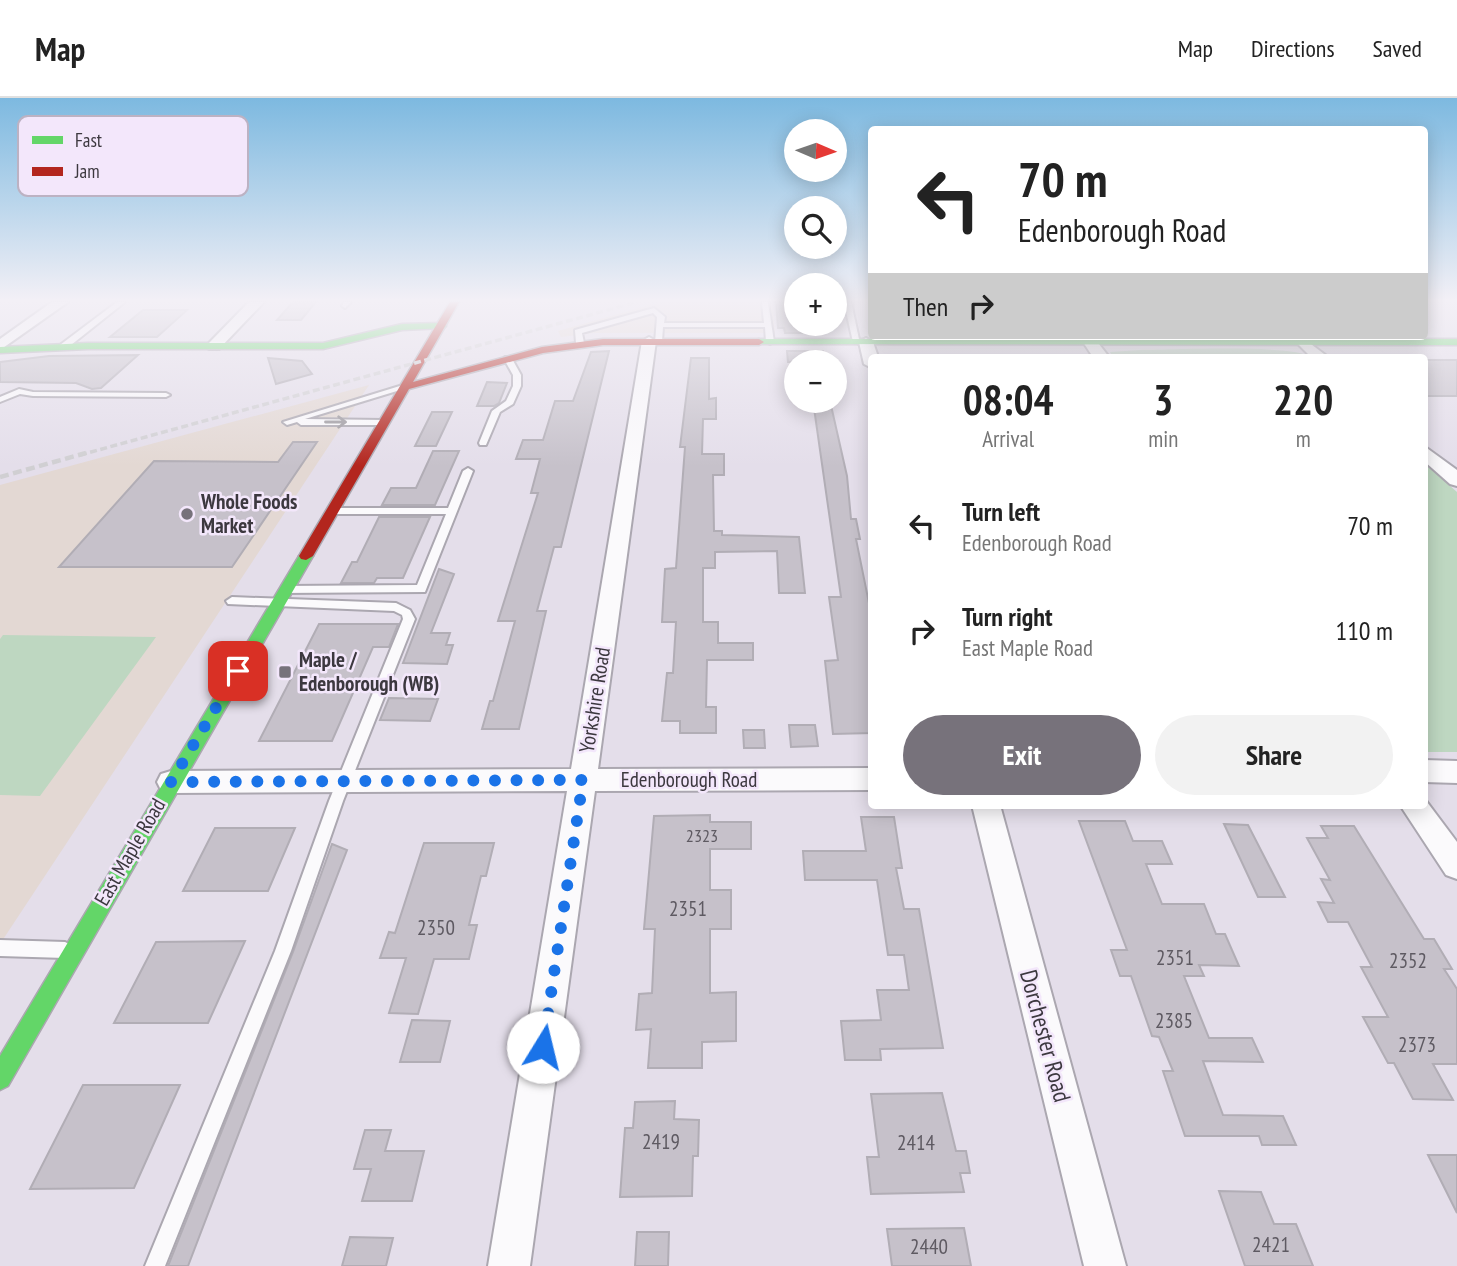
<!DOCTYPE html>
<html lang="en">
<head>
<meta charset="utf-8">
<style>
  body { margin:0; font-family:"PT Sans Narrow",sans-serif; background:#f2f2f2; color:#222; height:100vh; display:flex; flex-direction:column; font-size:26px; white-space:nowrap }
  * { box-sizing:border-box; margin:0 }
  p { font-size:23px; color:#767676 }
  .icon { flex:none; width:38px; height:38px; fill:none; stroke:currentColor; stroke-width:2; stroke-linecap:round; stroke-linejoin:round }
  .map { position:relative; flex:1; overflow:hidden }
  .side { position:absolute; left:868px; top:256px; width:560px; height:455px; display:flex; flex-direction:column; background:#fff; border-radius:7px; box-shadow:0 4px 18px #0003 }
  .side>* { flex:none }
  .top-card { position:absolute; left:868px; top:28px; width:560px; height:214px; border-radius:7px; box-shadow:0 4px 18px #0003; background:#fff; color:#222; overflow:hidden }
  .needle { width:46px; rotate:92deg }
  .tools { position:absolute; left:784px; top:21px; display:grid; gap:14px }
  .tools a { display:grid; place-items:center; width:63px; height:63px; border-radius:50%; background:#fff; box-shadow:0 4px 18px #0003; font-size:35px }
  .pin { position:absolute; display:grid; place-items:center; width:60px; height:60px; color:#fff; margin:-30px; border-radius:14px; box-shadow:0 4px 10px #0006 }
  .me { position:absolute; width:77px; margin:-38px; rotate:9deg; stroke-linejoin:round; filter:drop-shadow(0 0 5px #0008) }
  .turn { display:flex; align-items:center; gap:24px; height:147px; padding:0 35px; font-size:32px }
  .turn .icon { width:91px; height:91px; stroke-width:2.5 }
  .turn b { display:block; font-size:49px; line-height:60px }
  .then { display:flex; align-items:center; height:66px; padding:0 35px; background:#0003; gap:14px; font-size:26px }
  .eta { display:flex; justify-content:space-evenly; align-items:center; height:119px; text-align:center }
  .eta b { font-size:42px; font-weight:700; line-height:49px }
  .primary-button { display:flex; gap:14px; margin-top:auto; padding:14px 35px }
  .primary-button a { flex:1; height:80px; border-radius:42px; background:#77727b; color:#fff; font-size:28px; font-weight:700; line-height:80px; text-align:center }
  .primary-button a+a { background:#f2f2f2; color:#222 }
  ul { padding:0; list-style:none }
  li { display:flex; align-items:center; gap:21px; height:105px; padding:0 35px }
  li div { flex:1 }
  li b { display:block; font-size:26px }
  li em { font-style:normal }
  header { display:flex; align-items:center; gap:42px; box-sizing:border-box; height:98px; padding:0 35px; background:#fff; border-bottom:2px solid #e0e0e0 }
  header strong { font-size:33px }
  nav { display:flex; gap:38px; margin-inline-start:auto; font-size:24px }
  .map>svg:first-child { display:block }
</style>
</head>
<body>
<header>
<strong>Map</strong>
<nav><a>Map</a><a>Directions</a><a>Saved</a></nav>
</header>
<div class="map">
<svg width="1457" height="1168" viewBox="0 0 1457 1168">
  <rect width="100%" height="100%" fill="#e4deea"/>
  <path fill="#e3d8d3" d="M661 204H772L775 235H594L561 239 558 233Z
    M369 287 0 846V387Z"/>
  <path fill="#bed7c1" d="M1140 252C1167 252 1296 246 1310 259H1113L1110 254Z
    M1424 365 1457 394V654H1425Z
    M3 537 156 539 40 698 0 697V541Z"/>
  <path fill="#c6c1ca" stroke="#b1adb5" stroke-width="2" d="M293 204H316L301 222H277Z
    M776 204H796V226H818L819 235H785L784 230H778Z
    M143 212H187L157 239H110Z
    M609 253 561 449H554L537 513H546L519 631H482L490 603H493L515 523H498L538 395H531L540 361H516L523 342H543L555 303H573L591 254Z
    M787 253H823L825 264H788Z
    M138 257 101 290 92 291 76 285 0 284V264L49 258Z
    M268 260 302 263 312 276 276 286Z
    M691 260H709V301L716 300V321H703L702 356H724V377H713L714 433H722V437L799 439 805 495H779L777 453 715 454V470H703V524H718V545H753V562H707L706 609H716V635H680V623H662L667 575H673L676 524H662L664 488 665 471 676 470 685 349H680Z
    M1424 262H1457V298H1424Z
    M487 284 507 285 499 305 494 308H477Z
    M813 303H830L847 378 851 421H856L860 441H856L872 520V635L833 636 825 563 838 562 829 499H841Z
    M432 314H452L436 348H415Z
    M293 344H317L232 469H59L154 363 278 364Z
    M433 353H459L435 407H382L391 390H416Z
    M379 419H430L403 480H377L374 485H341L352 464H357Z
    M439 471 454 476 431 535H450L446 547H453L447 566 403 565Z
    M319 526H398L389 549H373L332 643H259Z
    M389 600 438 601 430 623 380 622Z
    M789 627H815L818 648 791 649Z
    M743 632H764L765 650H744Z
    M710 717V724H751V751H710V792H731V831H710V895L736 894V943L702 944V970H648L651 931 636 932 639 896 652 895 655 831H644L654 718Z
    M861 719H894L902 770H896L904 811H919L943 950 880 951 881 962H845L841 923 881 922 877 892H909L904 857H888L877 782H805L803 753H866Z
    M1079 723H1125L1133 743H1162L1172 766H1146L1162 806H1204L1216 836H1225L1239 868 1199 867 1204 878H1184L1209 940H1252L1263 964 1203 963 1223 1017 1283 1018 1296 1047H1262L1259 1038H1185L1163 973H1173L1159 939 1152 938 1131 878H1120L1111 852H1127Z
    M1224 726 1248 727 1285 799H1258Z
    M1321 728H1354L1424 841H1434L1452 871H1444L1457 891V966H1433L1453 1002 1413 1001 1394 965H1388L1363 919H1388L1361 869H1372L1348 824H1328L1318 804 1334 805 1321 781 1330 782 1307 740H1328Z
    M215 730H295L268 793H183Z
    M424 745H494L486 778H481L469 827H477L469 861H434L418 916 389 915 406 860H380L389 834 395 835Z
    M332 746 347 752 188 1168H168L293 854Z
    M245 843 208 925H114L156 844Z
    M412 922 450 923 440 964H400Z
    M83 987H180L134 1090 30 1091Z
    M942 995 956 1053H966L970 1075H960L964 1094 871 1096 867 1059H879L871 996Z
    M675 1003 674 1021 699 1022 698 1058H693L692 1098 620 1099 625 1030H633L635 1004Z
    M365 1032H391L385 1053H424L412 1103H362L371 1071H354Z
    M1428 1057H1457V1115Z
    M1219 1093 1261 1094 1274 1126H1296L1313 1168H1245Z
    M964 1130 971 1168H892L887 1131Z
    M637 1134H669L668 1168H635Z
    M350 1139 393 1140 386 1168H342Z"/>
  <g fill="none" stroke-linecap="round" stroke-linejoin="round">
    <g stroke="#aba7b0" stroke-width="4">
      <path id="lane" d="M117 204H125L66 251H60V247Z
        M344 204H351L345 210 342 208Z
        M762 204H768L774 244 770 246 766 244 765 229H663L662 243 655 245 657 219 653 215 582 235 584 245 580 247 576 245 575 232 654 210 665 219 664 225H764Z
        M844 204H851L860 246 853 244Z
        M505 259H511L521 277V288L513 306 500 314 486 347H480L479 345 492 313 506 303 513 288V277L504 261Z
        M403 287 410 289 305 321 384 322 388 325 387 327H301L297 324 287 327 283 324Z
        M19 291 33 294 166 295 170 297 166 299 33 298 20 296 0 304V299Z
        M468 370 473 373 425 494 281 495 280 492 285 488 417 487 446 416H332L327 413 332 410H448L463 373Z
        M232 499 396 505 410 512 415 521 343 703 291 853 165 1168H145L275 853 329 703 403 521 402 517 394 513 228 506 226 503Z
        M0 842 65 844 71 847 73 852 71 857 65 860 0 858Z"/>
    </g>
    <g stroke="#aba7b0" stroke-width="4">
      <path id="street" d="M52 204H68L0 252V241Z
        M249 204H264L219 251H209V245Z
        M649 239 656 243 598 671 872 670V692L595 693 530 1168H488L567 693 171 695 161 692 157 684 161 676 171 673 571 671 642 243Z
        M866 240 873 244 878 259H872V270L864 266 859 244Z
        M1090 240 1095 241 1109 259H1093L1083 244Z
        M1303 240 1328 259H1311L1296 244Z
        M1424 348 1457 372V388L1450 386 1424 363Z
        M1424 662 1457 663V685L1424 684Z
        M1424 700 1457 744V781L1446 777 1400 707H1424Z
        M972 707H1000L1126 1168H1084Z"/>
    </g>
    <g stroke="#aba7b0" stroke-width="3">
      <path id="fast" d="M441 225 446 228 444 230 402 232 323 251H88L0 255V249L88 245H323L402 226Z
        M759 241H1457V247L756 246V242Z
        M306 454 313 458 8 988 0 992V958L299 458Z"/>
    </g>
    <g stroke="#aba7b0" stroke-width="3">
      <path id="jam" d="M450 204H459L413 284 542 249 603 241H759L764 244 759 247H603L543 255 409 291 313 458 306 462 301 461 299 458Z"/>
    </g>
    <use href="#lane" fill="#fbfafc" fill-rule="evenodd"/>
    <use href="#street" fill="#fbfafc" fill-rule="evenodd"/>
    <use href="#fast" fill="#63d668" fill-rule="evenodd"/>
    <use href="#jam" fill="#b3261e" fill-rule="evenodd"/>
    <path stroke="#d0cfd2" stroke-width="3.5" stroke-dasharray="7 3.5" stroke-linecap="butt" d="M80 357 637 204"/>
    <path stroke="#d0cfd2" stroke-width="4.5" stroke-dasharray="9 4.5" stroke-linecap="butt" d="M0 379 86 355"/>
  </g>
  <defs><path id="oneway-shaft" d="M-6 0H5M1.5-3L5.5 0L1.5 3" fill="none" stroke-width="1.6" stroke-linecap="round" stroke-linejoin="round" transform="scale(1.75)"/></defs>
  <use stroke="#9c999e" href="#oneway-shaft" transform="translate(336 324)"/>
  <linearGradient id="sky" x2="0" y2="1"><stop stop-color="#7db9e0"/><stop offset="0.55" stop-color="#f3f0f6"/><stop offset="1" stop-color="#f3f0f6" stop-opacity="0"/></linearGradient>
  <rect width="1457" height="368" fill="url(#sky)"/>
  <g fill="none" stroke-linecap="round" stroke-linejoin="round">
    <path stroke="#1a73e8" stroke-width="12" stroke-dasharray="0 21.6" d="M238 573 171 684 583 682 543 949"/>
  </g>
  <g fill="#77727b" stroke="#f3e7fb" stroke-width="2.5">
    <circle cx="187" cy="416" r="7"/>
    <rect x="278" y="567" width="14" height="14" rx="3.5"/>
  </g>
  <g text-anchor="middle" stroke-width="5" stroke-linejoin="round" paint-order="stroke">
    <g font-size="18" fill="#5e5a62">
      <text x="702" y="744">2323</text>
    </g>
    <g font-size="21" font-weight="bold" fill="#3c383f" stroke="#f3e7fb" text-anchor="start">
      <text x="201" y="411">Whole Foods<tspan x="201" dy="24">Market</tspan></text>
      <text x="299" y="569">Maple /<tspan x="299" dy="24">Edenborough (WB)</tspan></text>
    </g>
    <g font-size="21" fill="#3c383f" stroke="#f3e7fb">
      <text transform="translate(595 602) rotate(-81)" y="7">Yorkshire Road</text>
      <text x="689" y="689">Edenborough Road</text>
      <text transform="translate(130 754) rotate(-60)" y="7">East Maple Road</text>
    </g>
    <g font-size="21" fill="#5e5a62">
      <text x="688" y="818">2351</text>
      <text x="436" y="837">2350</text>
      <text x="1175" y="867">2351</text>
      <text x="1408" y="870">2352</text>
      <text x="1174" y="930">2385</text>
      <text x="1417" y="954">2373</text>
      <text x="661" y="1051">2419</text>
      <text x="916" y="1052">2414</text>
      <text x="1271" y="1154">2421</text>
      <text x="929" y="1156">2440</text>
    </g>
    <g font-size="24" fill="#3c383f" stroke="#f3e7fb">
      <text transform="translate(1045 938) rotate(75)" y="8">Dorchester Road</text>
    </g>
  </g>
  <rect x="18" y="18" width="230" height="80" rx="10" fill="#f3e7fb" stroke="#bcb2c3" stroke-width="2"/>
  <rect x="32" y="38" width="31" height="8" fill="#63d668"/>
  <rect x="32" y="69" width="31" height="9" fill="#b3261e"/>
  <g font-size="19" fill="#3c383f">
    <text x="75" y="49">Fast</text>
    <text x="75" y="80">Jam</text>
  </g>
</svg>
<div class="tools">
<a><svg class="needle" viewBox="-14 -14 28 28"><path d="M0-13l5 13h-10z" fill="#e53935"/><path d="M0 13l5-13h-10z" fill="#767676"/></svg></a>
<a><svg class="icon" aria-label="search" viewBox="0 0 24 24"><circle cx="10" cy="10" r="6"/><path d="M15 15l6 6"/></svg></a>
<a>+</a>
<a>−</a>
</div>
<div class="pin" style="left:238px;top:573px;background:#d93025"><svg class="icon" aria-label="arrive" viewBox="0 0 24 24"><path d="M6 21V4h12l-3 4 3 4H6"/></svg></div>
<svg class="me" style="left:543px;top:949px" viewBox="-20 -20 40 40"><circle r="19" fill="#fff"/><path d="M0-13L10 11 0 6-10 11z" fill="#1a73e8"/></svg>
<div class="top-card">
<div class="turn"><svg class="icon" aria-label="left" viewBox="0 0 24 24"><path d="M17 20v-9H6M10 6l-5 5 5 5"/></svg><div><b>70 m</b>Edenborough Road</div></div>
<div class="then">Then<svg class="icon" aria-label="right" viewBox="0 0 24 24"><path d="M7 20v-9h11M14 6l5 5-5 5"/></svg></div>
</div>
<section class="side">
<div class="eta">
<div><b>08:04</b><p>Arrival</p></div>
<div><b>3</b><p>min</p></div>
<div><b>220</b><p>m</p></div>
</div>
<ul>
<li><svg class="icon" aria-label="left" viewBox="0 0 24 24"><path d="M17 20v-9H6M10 6l-5 5 5 5"/></svg><div><b>Turn left</b><p>Edenborough Road</p></div><em>70 m</em></li>
<li><svg class="icon" aria-label="right" viewBox="0 0 24 24"><path d="M7 20v-9h11M14 6l5 5-5 5"/></svg><div><b>Turn right</b><p>East Maple Road</p></div><em>110 m</em></li>
</ul>
<div class="primary-button"><a>Exit</a><a>Share</a></div>
</section>
</div>
</body>
</html>
